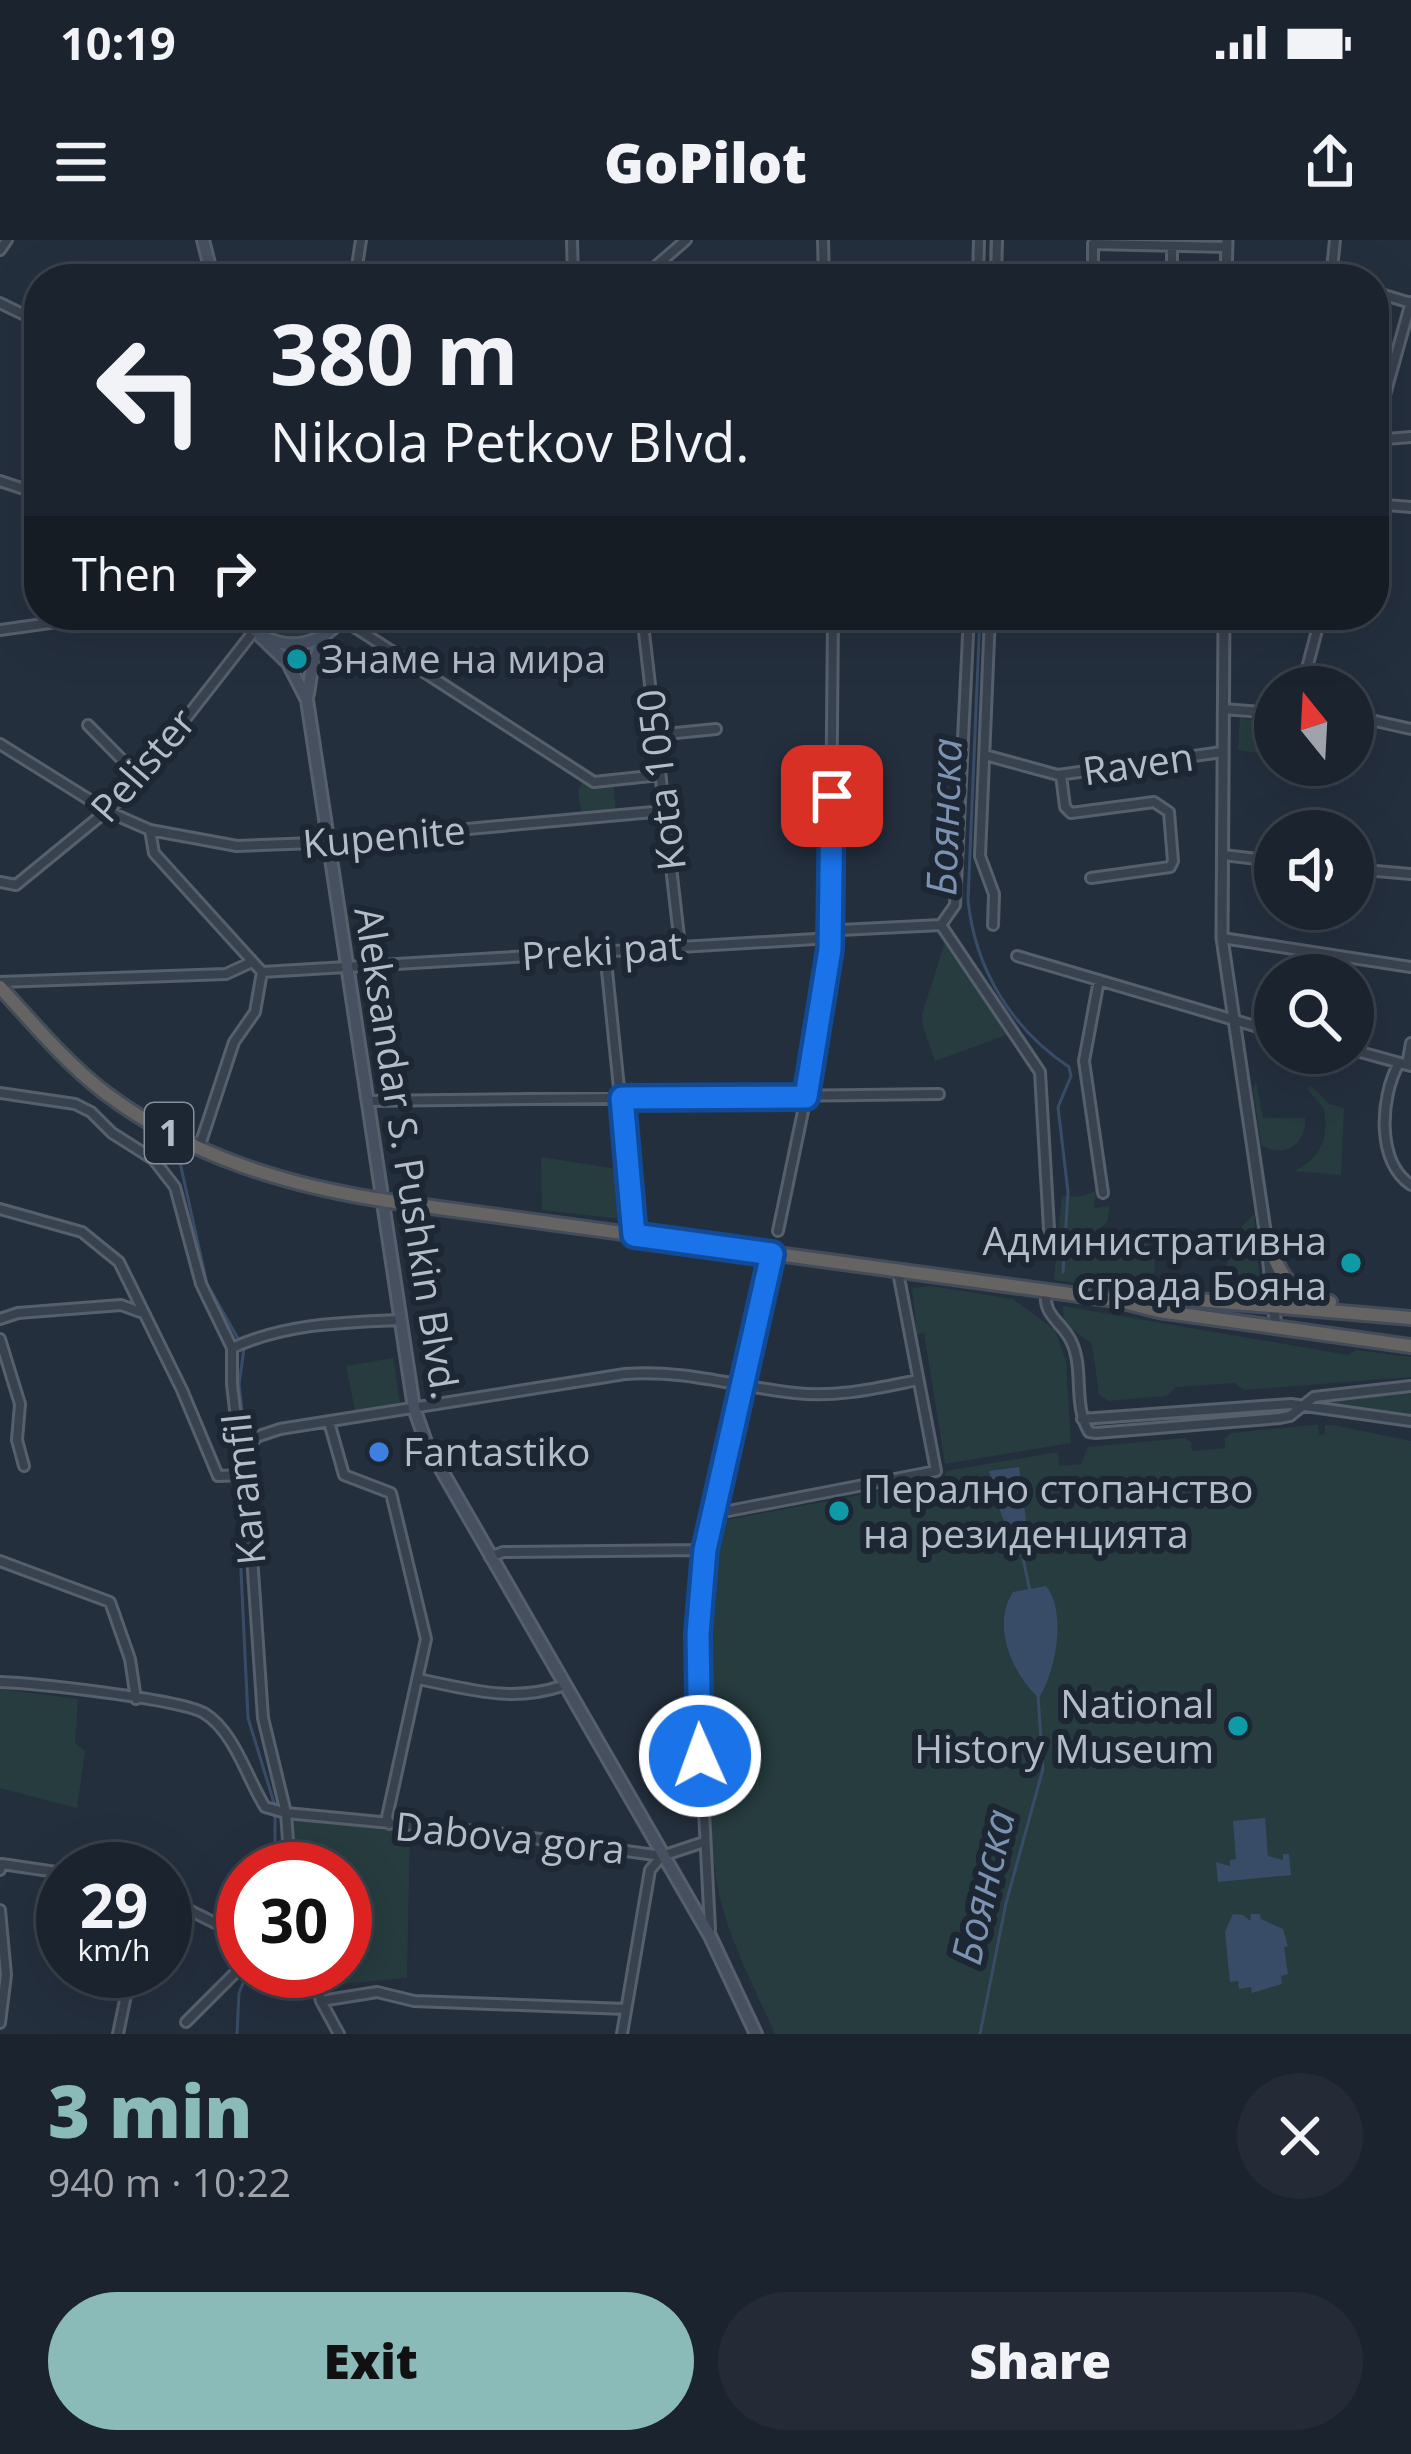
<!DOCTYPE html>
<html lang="en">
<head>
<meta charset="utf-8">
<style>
  body { margin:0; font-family:"Open Sans",sans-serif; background:#242b36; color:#f1f3f6; height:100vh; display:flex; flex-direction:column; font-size:45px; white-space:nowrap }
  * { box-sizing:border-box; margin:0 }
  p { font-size:39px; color:#a0a4aa }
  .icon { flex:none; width:66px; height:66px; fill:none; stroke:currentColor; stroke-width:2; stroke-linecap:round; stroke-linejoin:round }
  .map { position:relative; height:1794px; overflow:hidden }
  .sheet { display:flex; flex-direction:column; background:#1b232e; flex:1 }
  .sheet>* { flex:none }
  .top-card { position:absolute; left:24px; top:24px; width:1365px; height:366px; border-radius:48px; box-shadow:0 12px 48px #0002,0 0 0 3px #39404a; background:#1b232e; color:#f1f3f6; overflow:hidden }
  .needle { width:78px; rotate:342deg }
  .fabs { position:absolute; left:1254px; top:426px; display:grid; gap:24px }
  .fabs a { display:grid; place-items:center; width:120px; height:120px; border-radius:50%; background:#1b232e; box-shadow:0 12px 48px #0002,0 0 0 3px #39404a; font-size:60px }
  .speed { position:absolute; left:36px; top:1602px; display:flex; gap:24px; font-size:60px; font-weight:700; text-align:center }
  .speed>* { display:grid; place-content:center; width:156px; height:156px; border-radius:50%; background:#1b232e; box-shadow:0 12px 48px #0002,0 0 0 3px #39404a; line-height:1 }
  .speed small { font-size:30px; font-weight:400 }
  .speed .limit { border:18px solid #d22; background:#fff; color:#111 }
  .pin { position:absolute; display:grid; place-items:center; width:102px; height:102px; color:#fff; margin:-51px; border-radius:24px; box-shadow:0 6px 18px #0006 }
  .me { position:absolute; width:132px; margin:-66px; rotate:358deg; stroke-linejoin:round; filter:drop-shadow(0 0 9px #0008) }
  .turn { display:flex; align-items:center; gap:42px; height:252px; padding:0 48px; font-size:54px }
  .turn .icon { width:156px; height:156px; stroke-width:2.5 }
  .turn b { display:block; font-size:84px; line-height:102px }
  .then { display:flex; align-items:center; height:114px; padding:0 48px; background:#0003; gap:24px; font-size:45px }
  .round { display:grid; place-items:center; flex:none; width:126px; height:126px; border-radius:63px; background:#242b36 }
  .summary { display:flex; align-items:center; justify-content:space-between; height:204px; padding:0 48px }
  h1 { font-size:72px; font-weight:800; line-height:90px; color:#8bbbb9 }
  .button { display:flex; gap:24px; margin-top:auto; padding:24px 48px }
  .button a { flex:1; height:138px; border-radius:72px; background:#8bbbb9; color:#111; font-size:48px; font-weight:800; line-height:138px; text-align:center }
  .button a+a { background:#242b36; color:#f1f3f6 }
  .status { display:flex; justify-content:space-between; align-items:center; height:84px; padding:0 60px; background:#1b232e; direction:ltr }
  .status svg { height:33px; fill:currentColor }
  header { display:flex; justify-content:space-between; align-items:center; height:156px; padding:0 48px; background:#1b232e; font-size:54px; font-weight:800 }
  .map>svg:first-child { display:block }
</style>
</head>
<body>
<div class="status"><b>10:19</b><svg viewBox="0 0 49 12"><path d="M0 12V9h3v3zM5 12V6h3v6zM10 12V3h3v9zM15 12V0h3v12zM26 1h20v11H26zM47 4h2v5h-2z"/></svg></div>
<header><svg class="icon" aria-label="menu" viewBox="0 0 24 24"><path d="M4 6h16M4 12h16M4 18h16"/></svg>GoPilot<svg class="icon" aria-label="share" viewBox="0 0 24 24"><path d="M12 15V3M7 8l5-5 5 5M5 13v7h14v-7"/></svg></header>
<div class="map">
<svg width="1411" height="1794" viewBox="0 0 1411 1794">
  <rect width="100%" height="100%" fill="#242f3e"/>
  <path fill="#263c3f" d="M249 375H336C311 406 274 404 249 375Z
    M1240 478 1275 483V516L1238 510Z
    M585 537 594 542 613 540 616 575 582 578 578 551Z
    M946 699 1012 793 935 821 923 787 922 774Z
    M1256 841 1263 878H1305C1306 905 1284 919 1261 905L1253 849Z
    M1311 846 1329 864 1344 868 1341 935 1294 931C1321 918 1329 898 1324 869L1307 849Z
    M541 917 624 930 626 975 621 979 542 970Z
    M1096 951 1094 968 1110 966 1107 982 1091 996 1094 1010 1149 1002 1155 1023 1153 1040 1177 1043C1144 1061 1090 1044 1054 1040L1062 956 1079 957Z
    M1254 974 1260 1046 1250 1052 1227 1049V1002Z
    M931 1046 1013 1059 1055 1090 1066 1121 1071 1203 945 1224 924 1093 917 1094 912 1048Z
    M1063 1066 1348 1115 1356 1110 1411 1117V1137L1244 1150 1234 1143 1176 1147 1167 1156 1108 1161 1099 1154 1092 1104 1064 1083Z
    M393 1118 400 1163 355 1170 346 1126Z
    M1411 1153V1178L1315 1163Z
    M1312 1185H1318L1319 1195 1325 1194V1185H1333L1411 1201V1794H775C756 1750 731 1705 720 1658 709 1610 710 1559 709 1511 708 1434 705 1357 720 1281L946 1239V1231L1058 1212 1059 1226 1081 1224 1088 1207 1184 1198 1191 1202 1192 1211 1225 1208V1198L1231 1193Z
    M0 1449 78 1459 75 1503 85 1511 77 1568 0 1548Z
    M286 1573 410 1587 407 1738 317 1746 313 1731H345V1629H290Z"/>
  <path fill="#394c67" d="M1019 1227 1027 1287 1023 1318 1002 1277 989 1231Z
    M1046 1346C1067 1372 1056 1431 1039 1458 1012 1433 991 1386 1013 1352Z
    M1265 1578 1268 1616 1283 1620V1614H1289L1291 1635 1218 1642 1216 1622 1230 1626V1620L1236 1619 1233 1581Z
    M1233 1674 1243 1675 1250 1681 1251 1674H1260L1261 1679 1283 1689 1288 1706 1284 1707 1288 1734 1281 1736 1282 1744 1252 1753 1251 1747 1239 1749 1238 1741 1230 1742 1225 1692Z"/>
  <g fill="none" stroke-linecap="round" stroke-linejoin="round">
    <path stroke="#394c67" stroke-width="3" d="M990 39 991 0
      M980 375 968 660C975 729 1011 788 1069 827L1071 836 1058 867 1068 952 1063 1032
      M179 918 207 1044 244 1109 239 1144 244 1188
      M239 1289 248 1478 275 1566
      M1022 1314 1030 1351
      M275 1577V1629
      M237 1794 239 1753 248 1731
      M980 1794 1006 1663 1043 1529 1038 1456"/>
    <g stroke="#565f6c" stroke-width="14">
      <path id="minor" d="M572 0 573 39
        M823 0 824 39
        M1093 4 1227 7
        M1093 5V39
        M1172 6V39
        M0 10 7 0
        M355 39 361 0
        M641 39 686 0
        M978 39 979 0
        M996 39 997 0
        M1331 39 1335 0
        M1374 52 1411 63
        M0 63 39 82
        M1374 194 1411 62
        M1374 200 1411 197
        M0 241 39 254
        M1374 264 1411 267
        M642 375 680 705
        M990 375 980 616 994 654 993 685
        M342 379 594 542 660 535
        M0 390 107 375
        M1302 447 1321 375
        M1223 469 1275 473
        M1353 476 1411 489
        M88 485 140 538
        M656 495 716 489
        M0 504 109 572 150 590 237 606 315 603 664 571
        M985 515 1058 535 1222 512
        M1061 535 1065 567 1071 573 1154 562 1169 572 1173 621 1170 627 1091 638
        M150 590 154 613 262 732 255 772 234 802 199 908
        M1223 615 1275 621
        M1353 629 1411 634
        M0 642 16 645 126 555 254 391
        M941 685 1040 832 1050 1006
        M941 685 955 665 969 375
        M1222 698 1411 727
        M605 711 634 995
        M1017 716 1275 792
        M262 732 815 699 840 690 941 685
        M1099 740 1084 821 1103 953
        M0 742 226 734 252 722
        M1353 810 1411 826
        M1399 823C1380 857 1376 922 1411 945
        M1407 825 1411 803
        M0 853 75 864 91 872 112 893 153 919
        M368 861 939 854
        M151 885 154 920 175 947 201 1044 232 1108V1144L252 1316 263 1478 286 1573 290 1629
        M0 969 82 992 119 1022 182 1150 218 1236 242 1235
        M778 991 806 857 830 709 833 375
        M1046 1052C1043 1077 1063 1082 1072 1103 1084 1130 1073 1166 1089 1192L1096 1193 1280 1178 1290 1176 1314 1157 1411 1146
        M0 1079 18 1073 121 1065 140 1072
        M0 1099 20 1164 17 1200 24 1226
        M232 1108C287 1083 341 1083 400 1080
        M1082 1179 1291 1164 1411 1181
        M329 1182 344 1235 391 1253 426 1399 387 1577 389 1584
        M242 1222 256 1197 280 1189 625 1134C684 1129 737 1147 795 1153 836 1158 878 1148 918 1140
        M713 1274 936 1231 898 1032
        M490 1317 503 1312 705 1310
        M0 1321 110 1362 130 1419 136 1459
        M418 1439C469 1449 511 1463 562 1446
        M0 1442C34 1443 179 1459 204 1473 234 1491 247 1538 265 1567L286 1573 496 1593 662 1616 704 1602
        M0 1630 2 1624 63 1633
        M165 1658 243 1697
        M0 1670 6 1735 0 1783
        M710 1689 699 1473 698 1394 705 1310 772 1014
        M313 1731 321 1761 339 1794
        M321 1761 377 1752 414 1761 626 1769
        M186 1782 243 1725
        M118 1794 131 1731
        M622 1794 650 1630 661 1617"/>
    </g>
    <g stroke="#565f6c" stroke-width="15">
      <path id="tertiary" d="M1226 39 1227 0
        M1224 375 1222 698 1266 997 1276 1088"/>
    </g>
    <g stroke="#565f6c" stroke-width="16">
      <path id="secondary" d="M203 0 213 39
        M241 375C267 414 318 414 344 375
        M261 397 288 423 307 460 414 1168 427 1205 710 1696 756 1794
        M308 454 312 427 324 398"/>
    </g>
    <g stroke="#434c59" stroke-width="18">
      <path id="trunk" d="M0 747C33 783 65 822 104 852 190 917 290 947 395 962L1115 1060 1159 1071 1411 1106
        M1266 997C1281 1036 1287 1052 1330 1062
        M1129 1059 1163 1057 1411 1078"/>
    </g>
    <use href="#minor" stroke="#38414e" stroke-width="8"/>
    <use href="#tertiary" stroke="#38414e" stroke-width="9"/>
    <use href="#secondary" stroke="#465061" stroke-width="10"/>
    <use href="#trunk" stroke="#656462" stroke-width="12"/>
  </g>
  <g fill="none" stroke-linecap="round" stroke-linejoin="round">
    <g stroke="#114b97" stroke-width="30">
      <path id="route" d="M700 1516 698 1394 705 1310 772 1014 634 995 622 858 806 857 830 709 832 556"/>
    </g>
    <use href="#route" stroke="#1a73e8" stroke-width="21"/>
  </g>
  <g fill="#0f9aa8" stroke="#1d2633" stroke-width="4.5">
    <circle cx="297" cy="419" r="12"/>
    <circle cx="1351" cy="1023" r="12"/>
    <circle cx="839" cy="1271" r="12"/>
    <circle cx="1238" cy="1486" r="12"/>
  </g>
  <circle fill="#3f7fe0" stroke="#1d2633" stroke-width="4.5" cx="379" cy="1212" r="12"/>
  <g text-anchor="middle" stroke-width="12" stroke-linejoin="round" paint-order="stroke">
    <rect fill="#1d2633" stroke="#878f9c" stroke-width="3" x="145" y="863" width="48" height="60" rx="9"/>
    <g font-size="36" font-weight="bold" fill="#b4bcc9">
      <text x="169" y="906">1</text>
    </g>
    <g font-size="39" fill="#b4bcc9" stroke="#1d2633" text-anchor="start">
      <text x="321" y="433">Знаме на мира</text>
      <text x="1327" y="1015" text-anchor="end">Административна<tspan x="1327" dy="45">сграда Бояна</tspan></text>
      <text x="403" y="1226">Fantastiko</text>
      <text x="863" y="1263">Перално стопанство<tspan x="863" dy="45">на резиденцията</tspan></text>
      <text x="1214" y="1478" text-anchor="end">National<tspan x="1214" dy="45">History Museum</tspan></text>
    </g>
    <g font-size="39" fill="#b4bcc9" stroke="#1d2633">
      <text transform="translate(1138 524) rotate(-8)" y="14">Raven</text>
      <text transform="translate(143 525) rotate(-49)" y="14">Pelister</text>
      <text transform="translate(661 540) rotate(-97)" y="14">Kota 1050</text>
      <text transform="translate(384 597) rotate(-5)" y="14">Kupenite</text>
      <text transform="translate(602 711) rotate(-4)" y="14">Preki pat</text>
      <text transform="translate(407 913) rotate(81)" y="14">Aleksandar S. Pushkin Blvd.</text>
      <text transform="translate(244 1249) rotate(-96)" y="14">Karamfil</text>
      <text transform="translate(510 1598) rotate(6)" y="14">Dabova gora</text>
    </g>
    <g font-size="42" font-style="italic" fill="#7c92b1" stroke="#1d2633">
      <text transform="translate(944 577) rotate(-88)" y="15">Боянска</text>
      <text transform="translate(983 1647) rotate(-77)" y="15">Боянска</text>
    </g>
  </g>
</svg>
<div class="fabs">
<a><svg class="needle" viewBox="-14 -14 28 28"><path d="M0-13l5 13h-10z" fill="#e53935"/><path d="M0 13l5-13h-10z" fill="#a0a4aa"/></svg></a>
<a><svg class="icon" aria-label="sound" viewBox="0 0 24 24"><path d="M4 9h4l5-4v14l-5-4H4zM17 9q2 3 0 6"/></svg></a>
<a><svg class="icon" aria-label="search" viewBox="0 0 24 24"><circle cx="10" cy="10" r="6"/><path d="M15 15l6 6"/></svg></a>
</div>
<div class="speed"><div>29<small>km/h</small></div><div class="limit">30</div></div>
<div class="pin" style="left:832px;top:556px;background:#d93025"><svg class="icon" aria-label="arrive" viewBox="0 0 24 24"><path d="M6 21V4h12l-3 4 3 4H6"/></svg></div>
<svg class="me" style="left:700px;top:1516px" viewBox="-20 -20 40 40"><circle r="17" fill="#1a73e8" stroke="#fff" stroke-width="3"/><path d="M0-11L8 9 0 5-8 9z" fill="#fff"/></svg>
<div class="top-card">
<div class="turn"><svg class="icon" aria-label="left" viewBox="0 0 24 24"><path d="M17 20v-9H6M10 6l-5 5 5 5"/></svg><div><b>380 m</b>Nikola Petkov Blvd.</div></div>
<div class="then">Then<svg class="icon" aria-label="right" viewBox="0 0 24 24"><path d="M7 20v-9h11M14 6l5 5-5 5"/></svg></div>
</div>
</div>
<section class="sheet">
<div class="summary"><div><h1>3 min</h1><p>940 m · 10:22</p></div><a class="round"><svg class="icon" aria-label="close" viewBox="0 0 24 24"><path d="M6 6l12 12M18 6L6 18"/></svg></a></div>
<div class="button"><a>Exit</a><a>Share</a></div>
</section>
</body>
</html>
